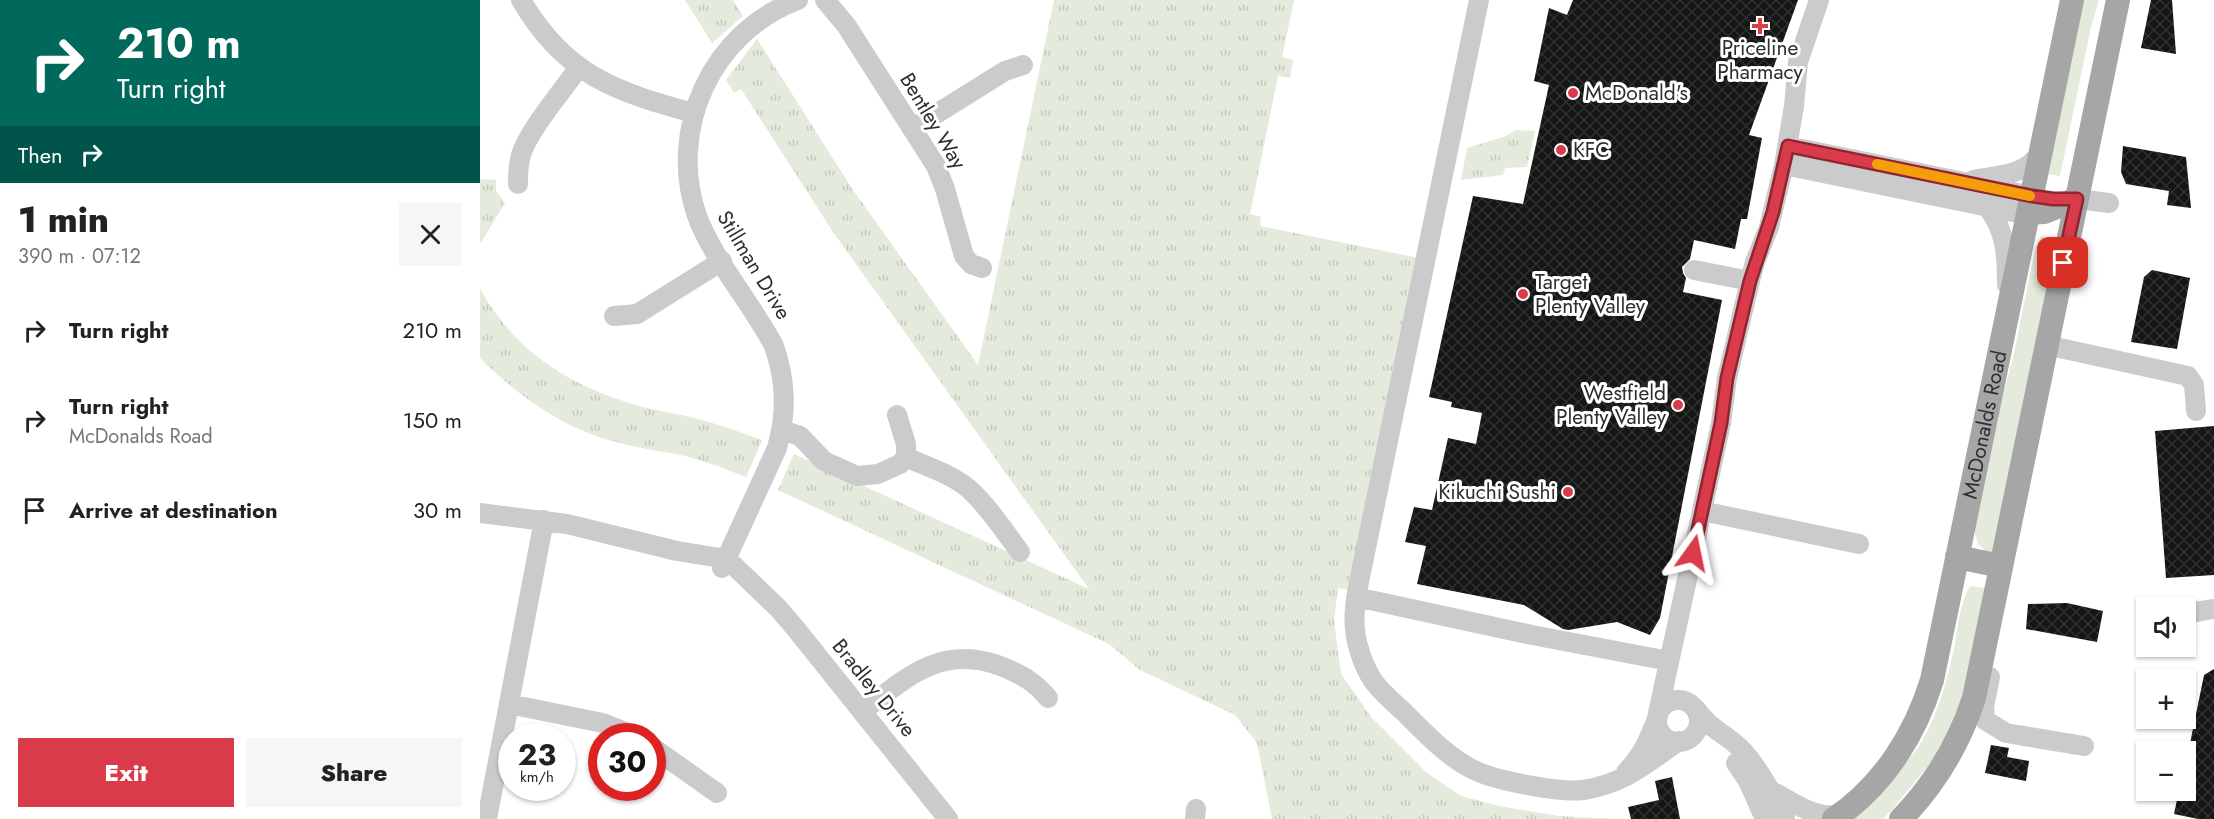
<!DOCTYPE html>
<html lang="en">
<head>
<meta charset="utf-8">
<style>
  body { margin:0; font-family:Jost,sans-serif; background:#f6f6f6; color:#222; height:100vh; display:flex; flex-direction:column; font-size:22px; white-space:nowrap }
  * { box-sizing:border-box; margin:0 }
  p { font-size:20px; color:#767676 }
  .icon { flex:none; width:33px; height:33px; fill:none; stroke:currentColor; stroke-width:2; stroke-linecap:round; stroke-linejoin:round }
  .map { position:relative; flex:1; overflow:hidden }
  .side { display:flex; flex-direction:column; background:#fff; width:480px }
  .side>* { flex:none }
  .guide { background:#00695c; color:#fff; overflow:hidden }
  .fabs { position:absolute; left:1656px; top:597px; display:grid; gap:12px }
  .fabs a { display:grid; place-items:center; width:60px; height:60px; border-radius:0px; background:#fff; box-shadow:0 2px 4px #0004; font-size:30px }
  .speed { position:absolute; left:18px; top:723px; display:flex; gap:12px; font-size:30px; font-weight:700; text-align:center }
  .speed>* { display:grid; place-content:center; width:78px; height:78px; border-radius:50%; background:#fff; box-shadow:0 2px 4px #0004; line-height:1 }
  .speed small { font-size:15px; font-weight:400 }
  .speed .limit { border:9px solid #d22; background:#fff; color:#111 }
  .pin { position:absolute; display:grid; place-items:center; width:51px; height:51px; color:#fff; margin:-26px; border-radius:12px; box-shadow:0 3px 9px #0006 }
  .me { position:absolute; width:66px; margin:-33px; rotate:12deg; stroke-linejoin:round; filter:drop-shadow(0 0 4px #0008) }
  .turn { display:flex; align-items:center; gap:21px; height:126px; padding:0 18px; font-size:27px }
  .turn .icon { width:78px; height:78px; stroke-width:2.5 }
  .turn b { display:block; font-size:42px; line-height:51px }
  .then { display:flex; align-items:center; height:57px; padding:0 18px; background:#0003; gap:12px; font-size:22px }
  .round { display:grid; place-items:center; flex:none; width:63px; height:63px; border-radius:0px; background:#f6f6f6 }
  .head { display:flex; align-items:center; justify-content:space-between; height:102px; padding:0 18px }
  h1 { font-size:36px; font-weight:800; line-height:45px }
  .cta { display:flex; gap:12px; margin-top:auto; padding:12px 18px }
  .cta a { flex:1; height:69px; border-radius:0px; background:#da3b4a; color:#fff; font-size:24px; font-weight:800; line-height:69px; text-align:center }
  .cta a+a { background:#f6f6f6; color:#222 }
  ul { padding:0; list-style:none }
  li { display:flex; align-items:center; gap:18px; height:90px; padding:0 18px }
  li div { flex:1 }
  li b { display:block; font-size:22px }
  li em { font-style:normal }
  main { display:flex; flex:1; min-height:0 }
  .map>svg:first-child { display:block }
</style>
</head>
<body>
<main>
<section class="side">
<div class="guide">
<div class="turn"><svg class="icon" aria-label="right" viewBox="0 0 24 24"><path d="M7 20v-9h11M14 6l5 5-5 5"/></svg><div><b>210 m</b>Turn right</div></div>
<div class="then">Then<svg class="icon" aria-label="right" viewBox="0 0 24 24"><path d="M7 20v-9h11M14 6l5 5-5 5"/></svg></div>
</div>
<div class="head"><div><h1>1 min</h1><p>390 m · 07:12</p></div><a class="round"><svg class="icon" aria-label="close" viewBox="0 0 24 24"><path d="M6 6l12 12M18 6L6 18"/></svg></a></div>
<ul>
<li><svg class="icon" aria-label="right" viewBox="0 0 24 24"><path d="M7 20v-9h11M14 6l5 5-5 5"/></svg><div><b>Turn right</b></div><em>210 m</em></li>
<li><svg class="icon" aria-label="right" viewBox="0 0 24 24"><path d="M7 20v-9h11M14 6l5 5-5 5"/></svg><div><b>Turn right</b><p>McDonalds Road</p></div><em>150 m</em></li>
<li><svg class="icon" aria-label="arrive" viewBox="0 0 24 24"><path d="M6 21V4h12l-3 4 3 4H6"/></svg><div><b>Arrive at destination</b></div><em>30 m</em></li>
</ul>
<div class="cta"><a>Exit</a><a>Share</a></div>
</section>
<div class="map">
<svg width="1734" height="819" viewBox="0 0 1734 819">
  <defs>
    <pattern id="park-tufts" width="24" height="20" patternUnits="userSpaceOnUse" patternTransform="scale(1.5)"><rect width="24" height="20" fill="#e4eadc"/><path d="M3 7l-1-3M5 7V3M7 7l1-3M15 17l-1-3M17 17v-4M19 17l1-3" fill="none" stroke="#c4c9bd"/></pattern>
    <pattern id="building-cross-hatch" width="8" height="8" patternUnits="userSpaceOnUse" patternTransform="scale(1.5)"><rect width="8" height="8" fill="#151515"/><path d="M0 0l8 8M0 8l8-8" fill="none" stroke="#2f2f2f"/></pattern>
  </defs>
  <rect width="100%" height="100%" fill="#fff"/>
  <path fill="#e4eadc" d="M1599 0H1619L1611 27 1580 176 1567 174Z
    M1561 236 1574 240 1576 250 1518 552 1507 553 1498 544 1493 527 1506 457 1533 358 1555 249Z
    M1490 586 1510 589 1480 713 1452 761 1410 812 1403 819H1375L1372 815 1435 752C1457 720 1467 681 1475 644 1478 625 1480 603 1490 586Z"/>
  <path fill="url(#park-tufts)" d="M205 0H253L263 16 232 43Z
    M574 0H814L802 57 813 60 810 78 798 76 770 214 781 217 780 226 939 258 871 590 858 588 854 621 861 674 892 718 947 773 981 796 1019 806 1079 816 1134 819H792L777 743 755 715 660 670 629 644 298 490 314 454 609 589 353 232 261 89 254 93 246 80 277 39 373 190 498 365Z
    M1035 130 1055 131 1047 167 1025 168 1023 175 981 180 987 148 1026 136Z
    M0 179 16 180V191L25 203 0 244Z
    M0 289C37 354 91 387 163 407 182 412 202 414 221 420 242 425 262 433 282 440L266 477C243 468 220 459 196 454 174 450 153 447 132 441 81 427 37 395 0 358Z"/>
  <path fill="url(#building-cross-hatch)" d="M1093 0H1318L1269 135 1282 138 1267 219H1261L1255 249 1214 240 1210 259 1202 267 1203 273 1206 278 1203 292 1242 300 1180 618 1170 635 1137 622 1088 630 1083 629 1044 605 937 584 946 546 925 542 934 507 952 510 968 438 996 444 1002 413 971 407 972 402 949 397 993 196 1043 204 1069 85 1054 81 1069 8 1087 15Z
    M1671 0H1692L1696 54 1661 48Z
    M1643 146 1706 157 1711 208 1687 205 1689 191 1646 184 1641 172Z
    M1672 270 1710 278 1697 349 1651 342 1664 277Z
    M1734 426V575L1686 578 1675 431Z
    M1587 603 1623 611 1617 642 1546 629 1548 604Z
    M1734 669V819H1718L1694 814 1699 790H1706V763L1724 675Z
    M1511 745 1529 748 1527 757 1549 761 1546 781 1505 773Z
    M1192 777 1200 819H1151L1148 807 1179 800 1175 781Z"/>
  <g fill="none" stroke-linecap="round" stroke-linejoin="round">
    <path stroke="#cbcbcb" stroke-width="20" d="M41 0C85 75 134 91 213 113
      M345 0 366 25 456 166 465 189 484 256 491 264 502 268
      M999 0 880 577C875 601 871 625 879 649 882 660 887 672 894 682 902 693 913 702 923 711 945 733 968 758 996 771 1018 781 1080 793 1103 790 1144 784 1167 763 1199 741
      M432 129 525 71 543 65
      M1308 146 1552 196
      M1304 165 1533 212 1548 213
      M1493 180C1519 175 1545 176 1561 152
      M38 184C38 174 38 165 41 155 48 131 83 90 99 67
      M1597 199 1629 203
      M1507 207C1526 230 1527 256 1527 285
      M1214 270 1270 281
      M134 316 157 314 242 261
      M1566 345 1708 376 1714 385 1716 411
      M417 415 426 444V457C447 467 472 474 489 489 509 507 524 531 540 552
      M302 430 320 436 344 461 377 476 398 474 420 464 426 457
      M1222 511 1379 544
      M0 513 87 524 197 551 247 559 298 608 316 629 468 819
      M242 568 297 448C307 412 306 381 294 346 272 304 233 259 217 216 187 129 232 32 318 0
      M876 597 1052 635 1189 661
      M1715 612 1734 609
      M1510 677 1504 707 1505 720 1526 733 1604 746
      M1177 721a21 21 0 1 1 42 0a21 21 0 1 1-42 0Z
      M29 704 123 723 155 736
      M1215 708C1230 730 1247 734 1263 751 1280 770 1294 796 1305 819
      M382 712C426 677 463 643 523 667 542 675 555 682 568 698
      M1178 713 1241 423 1247 378 1270 281 1275 262 1289 227 1304 165 1314 106 1318 62 1339 0
      M172 747 237 793
      M1256 763 1268 781 1285 819
      M1146 772C1162 756 1170 737 1178 716
      M1291 791C1314 802 1333 819 1360 815
      M7 819 64 520
      M715 819 716 809"/>
    <g stroke="#a6a6a6" stroke-width="24">
      <path d="M1548 213 1564 212 1597 199"/>
      <path d="M1477 557 1521 566"/>
      <path id="s1" d="M1354 819C1403 786 1435 735 1452 680L1592 0"/>
      <path d="M1421 819C1455 784 1479 744 1494 698L1638 0"/>
    </g>
  </g>
  <g fill="none" stroke-linecap="round" stroke-linejoin="round">
    <g stroke="#8e2630" stroke-width="15">
      <path id="route" d="M1213 553 1241 423 1247 378 1270 281 1293 212 1308 146 1552 196 1573 199H1597L1583 263"/>
    </g>
    <use href="#route" stroke="#da3b4a" stroke-width="10"/>
    <path stroke="#f59e0b" stroke-width="10" d="M1397 164 1550 196"/>
  </g>
  <g fill="#da3b4a" stroke="#fff" stroke-width="2">
    <path d="M1277 17h6v6h6v6h-6v6h-6v-6h-6v-6h6z"/>
    <circle cx="1093" cy="93" r="6"/>
    <circle cx="1081" cy="150" r="6"/>
    <circle cx="1043" cy="294" r="6"/>
    <circle cx="1198" cy="405" r="6"/>
    <circle cx="1088" cy="492" r="6"/>
  </g>
  <g text-anchor="middle" stroke-width="6" stroke-linejoin="round" paint-order="stroke">
    <g font-size="21" fill="#2e2e2e" stroke="#fff" text-anchor="start">
      <text x="1280" y="55" text-anchor="middle">Priceline<tspan x="1280" dy="24">Pharmacy</tspan></text>
      <text x="1105" y="100">McDonald's</text>
      <text x="1093" y="157">KFC</text>
      <text x="1055" y="289">Target<tspan x="1055" dy="24">Plenty Valley</tspan></text>
      <text x="1186" y="400" text-anchor="end">Westfield<tspan x="1186" dy="24">Plenty Valley</tspan></text>
      <text x="1076" y="499" text-anchor="end">Kikuchi Sushi</text>
    </g>
    <g font-size="21" fill="#2e2e2e" stroke="#fff">
      <text transform="translate(453 121) rotate(59)" y="7">Bentley Way</text>
      <text transform="translate(274 265) rotate(59)" y="7">Stillman Drive</text>
      <text dy="7" stroke="none"><textPath href="#s1" startOffset="434">McDonalds Road</textPath></text>
      <text transform="translate(394 688) rotate(51)" y="7">Bradley Drive</text>
    </g>
  </g>
</svg>
<div class="fabs">
<a><svg class="icon" aria-label="sound" viewBox="0 0 24 24"><path d="M4 9h4l5-4v14l-5-4H4zM17 9q2 3 0 6"/></svg></a>
<a>+</a>
<a>−</a>
</div>
<div class="speed"><div>23<small>km/h</small></div><div class="limit">30</div></div>
<div class="pin" style="left:1583px;top:263px;background:#d93025"><svg class="icon" aria-label="arrive" viewBox="0 0 24 24"><path d="M6 21V4h12l-3 4 3 4H6"/></svg></div>
<svg class="me" style="left:1213px;top:553px" viewBox="-20 -20 40 40"><path d="M0-17L14 15 0 8-14 15z" fill="#da3b4a" stroke="#fff" stroke-width="4"/></svg>
</div>
</main>
</body>
</html>
